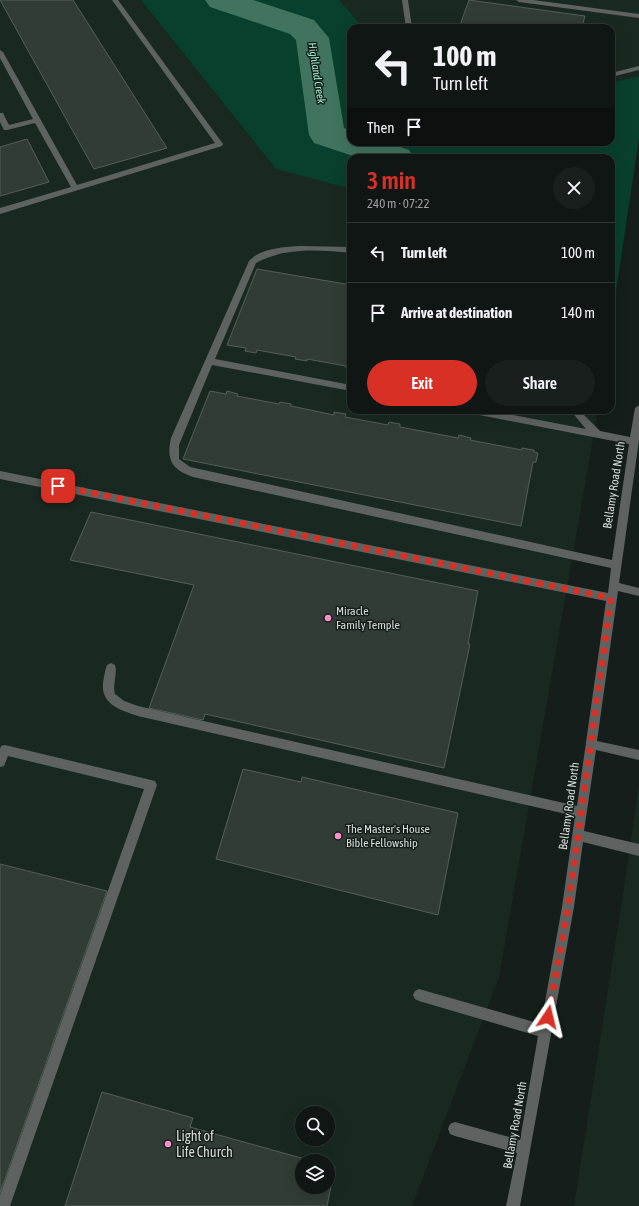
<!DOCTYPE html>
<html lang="en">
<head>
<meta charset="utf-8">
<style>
  body { margin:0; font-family:"Asap Condensed",sans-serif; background:#191f1d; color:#f1f3f6; height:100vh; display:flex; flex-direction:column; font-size:15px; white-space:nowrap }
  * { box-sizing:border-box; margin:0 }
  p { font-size:13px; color:#9c9fa0 }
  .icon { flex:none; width:22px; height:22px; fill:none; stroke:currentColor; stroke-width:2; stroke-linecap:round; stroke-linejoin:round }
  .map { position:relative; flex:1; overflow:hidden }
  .details { position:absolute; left:347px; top:154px; width:268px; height:260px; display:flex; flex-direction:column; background:#101614; border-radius:12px; box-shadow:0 4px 16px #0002,0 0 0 1px #303534 }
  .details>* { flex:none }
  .hud { position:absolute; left:347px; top:24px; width:268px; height:122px; border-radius:12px; box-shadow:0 4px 16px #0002,0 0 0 1px #303534; background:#101614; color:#f1f3f6; overflow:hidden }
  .tools { position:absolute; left:295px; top:1106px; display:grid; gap:8px }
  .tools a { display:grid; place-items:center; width:40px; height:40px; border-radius:50%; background:#101614; box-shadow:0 4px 16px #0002,0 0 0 1px #303534; font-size:20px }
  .pin { position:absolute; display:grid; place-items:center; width:34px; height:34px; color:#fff; margin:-17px; border-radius:8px; box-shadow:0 2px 6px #0006 }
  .me { position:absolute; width:44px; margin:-22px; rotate:10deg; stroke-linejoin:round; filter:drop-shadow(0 0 3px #0008) }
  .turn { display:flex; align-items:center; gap:14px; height:84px; padding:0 20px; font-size:18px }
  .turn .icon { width:52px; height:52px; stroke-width:2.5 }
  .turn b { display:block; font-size:28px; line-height:34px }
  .then { display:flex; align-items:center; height:38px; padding:0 20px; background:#0003; gap:8px; font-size:15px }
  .round { display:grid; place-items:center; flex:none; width:42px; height:42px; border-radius:21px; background:#191f1d }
  .head { display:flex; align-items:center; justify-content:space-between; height:68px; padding:0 20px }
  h1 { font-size:24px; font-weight:600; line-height:30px; color:#d93025 }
  .primary-button { display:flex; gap:8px; margin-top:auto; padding:8px 20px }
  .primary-button a { flex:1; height:46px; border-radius:24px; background:#d93025; color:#fff; font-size:16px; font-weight:600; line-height:46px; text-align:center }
  .primary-button a+a { background:#191f1d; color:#f1f3f6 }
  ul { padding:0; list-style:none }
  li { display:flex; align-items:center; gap:12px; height:60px; padding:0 20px; border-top:1px solid #303534 }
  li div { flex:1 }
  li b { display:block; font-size:15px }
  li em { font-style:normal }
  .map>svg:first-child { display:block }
</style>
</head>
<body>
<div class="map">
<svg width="639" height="1206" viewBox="0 0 639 1206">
  <rect width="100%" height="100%" fill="#151e1a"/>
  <path fill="#192922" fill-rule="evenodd" d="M0 0H141L276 169 351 189V410H598L499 977 412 1206H0ZM302 1113H328V1139H302ZM302 1161H328V1187H302Z
    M339 0H639V76L611 83V28H364Z
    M639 784V1206H574L623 895Z"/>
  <path fill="#09402d" d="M141 0H339L364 28H351V142H611V83L639 76V138L611 324V158H351V189L276 169Z"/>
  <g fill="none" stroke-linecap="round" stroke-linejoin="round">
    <path fill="#40745e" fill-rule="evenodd" d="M205 0H253L314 20 329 38 344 128 351 131V142H385L409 150 414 158H359L314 143 309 135 296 40 290 34 210 7Z"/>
  </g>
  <path fill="#323c37" stroke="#535f59" d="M0 0H73L167 148 94 169Z
    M469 0 585 16 582 27 585 28H459Z
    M27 139 49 182 0 196V147Z
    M257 269 351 285V369L346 368V366L307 359V361L295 359 296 357 257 350 256 353 245 351 246 348 227 345Z
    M210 391 226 394 227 391 238 394 237 396 279 404 280 402 291 404V406L334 415V412L346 414 345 417 388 425 389 422 400 424V427L458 438 459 435 471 438 470 440 522 450V448L534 450V452L538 453 536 462H533L521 526 183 459Z
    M91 512 478 591 468 644H470L444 768 205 714 203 720 149 708 194 585 70 560Z
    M243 769 301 782 302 777 458 813 438 915 216 859Z
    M0 864 107 891 0 1193Z
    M102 1092 193 1118 190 1127 312 1161H302V1187H328V1165L335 1167 327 1206H65Z"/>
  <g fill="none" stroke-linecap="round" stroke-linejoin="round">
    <path fill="#5e6361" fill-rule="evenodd" d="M112 0H118L223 144 222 146 0 214V208L71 187 35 123 7 130H4L0 122V113H3L9 125 33 119 0 58V50L3 52 77 185 215 143Z
      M402 0H408L412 28H406Z
      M516 0H533L639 14V18L519 2Z
      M639 66V70L611 77V73Z
      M300 246 351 247V253C320 250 285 247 256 263L215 359 351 385V391L212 365 179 445V459L190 467 612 560 629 444 469 413 465 410H487L586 429 570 410H579L600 431 630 437 635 408 639 405V440L619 583 639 588V596L618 591 597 741 639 750V760L596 750 584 831 639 844V856L583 842 574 907 520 1206H506L517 1153 455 1136 450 1134 448 1129 450 1124 455 1122 520 1140 538 1036 419 1001 415 999 413 995 415 991 419 989 541 1024 562 907 575 816 138 716C121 710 101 705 103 683 104 677 105 670 107 665L111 663 115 665C118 673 112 685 115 694L124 701 138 706 577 806 606 601 0 479V471L608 593 611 568 193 477C172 470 166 460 171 438L249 261C260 248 285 247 300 246Z
      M5 745 151 780 155 781 157 785 10 1206H0V1195L144 789 8 756 4 766 0 767V749L1 746Z"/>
  </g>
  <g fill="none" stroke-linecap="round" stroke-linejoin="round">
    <path stroke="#d93025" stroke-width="7" stroke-dasharray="0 12.6" d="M58 486 611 598 568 908 548 1017"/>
  </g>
  <g fill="#f890cc" stroke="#151e1a" stroke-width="1.5">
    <circle cx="328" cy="618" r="4"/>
    <circle cx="338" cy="836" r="4"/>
    <circle cx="168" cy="1144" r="4"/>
  </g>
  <g text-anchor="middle" stroke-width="3" stroke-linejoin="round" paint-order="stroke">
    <g font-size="11" font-style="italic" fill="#9df0cc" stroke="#151e1a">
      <text transform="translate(317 73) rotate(81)" y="4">Highland Creek</text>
    </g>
    <g font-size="12" fill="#d4dbd8" stroke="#151e1a">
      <text transform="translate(614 485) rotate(-81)" y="4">Bellamy Road North</text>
      <text transform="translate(569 806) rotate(-82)" y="4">Bellamy Road North</text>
      <text transform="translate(515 1125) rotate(-80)" y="4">Bellamy Road North</text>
    </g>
    <g font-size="12" fill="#d4dbd8" stroke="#151e1a" text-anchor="start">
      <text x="336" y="615">Miracle<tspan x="336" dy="14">Family Temple</tspan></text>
      <text x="346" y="833">The Master's House<tspan x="346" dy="14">Bible Fellowship</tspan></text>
    </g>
    <g font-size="14" fill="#d4dbd8" stroke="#151e1a" text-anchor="start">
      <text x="176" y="1141">Light of<tspan x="176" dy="16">Life Church</tspan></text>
    </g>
  </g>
</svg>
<div class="tools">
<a><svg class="icon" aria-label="search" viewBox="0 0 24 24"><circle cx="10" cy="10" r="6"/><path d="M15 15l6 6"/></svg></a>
<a><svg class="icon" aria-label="layers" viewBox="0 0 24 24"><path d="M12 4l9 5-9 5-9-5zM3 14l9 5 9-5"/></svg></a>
</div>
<div class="pin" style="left:58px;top:486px;background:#d93025"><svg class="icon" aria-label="arrive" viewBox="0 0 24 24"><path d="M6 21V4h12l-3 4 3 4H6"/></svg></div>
<svg class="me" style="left:548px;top:1017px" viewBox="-20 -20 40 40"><path d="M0-17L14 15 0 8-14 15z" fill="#d93025" stroke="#fff" stroke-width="4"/></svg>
<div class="hud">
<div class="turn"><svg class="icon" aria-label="left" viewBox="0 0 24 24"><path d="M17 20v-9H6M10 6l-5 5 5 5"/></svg><div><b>100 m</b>Turn left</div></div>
<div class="then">Then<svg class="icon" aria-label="arrive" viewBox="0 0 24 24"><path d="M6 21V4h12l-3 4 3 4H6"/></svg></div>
</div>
<section class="details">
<div class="head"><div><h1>3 min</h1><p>240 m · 07:22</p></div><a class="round"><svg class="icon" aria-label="close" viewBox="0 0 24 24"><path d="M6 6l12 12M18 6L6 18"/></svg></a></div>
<ul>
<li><svg class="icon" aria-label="left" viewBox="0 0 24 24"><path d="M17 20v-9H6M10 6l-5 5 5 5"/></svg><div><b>Turn left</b></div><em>100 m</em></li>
<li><svg class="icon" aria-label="arrive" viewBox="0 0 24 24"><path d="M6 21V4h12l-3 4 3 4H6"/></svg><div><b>Arrive at destination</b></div><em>140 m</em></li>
</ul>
<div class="primary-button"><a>Exit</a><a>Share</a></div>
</section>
</div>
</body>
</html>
